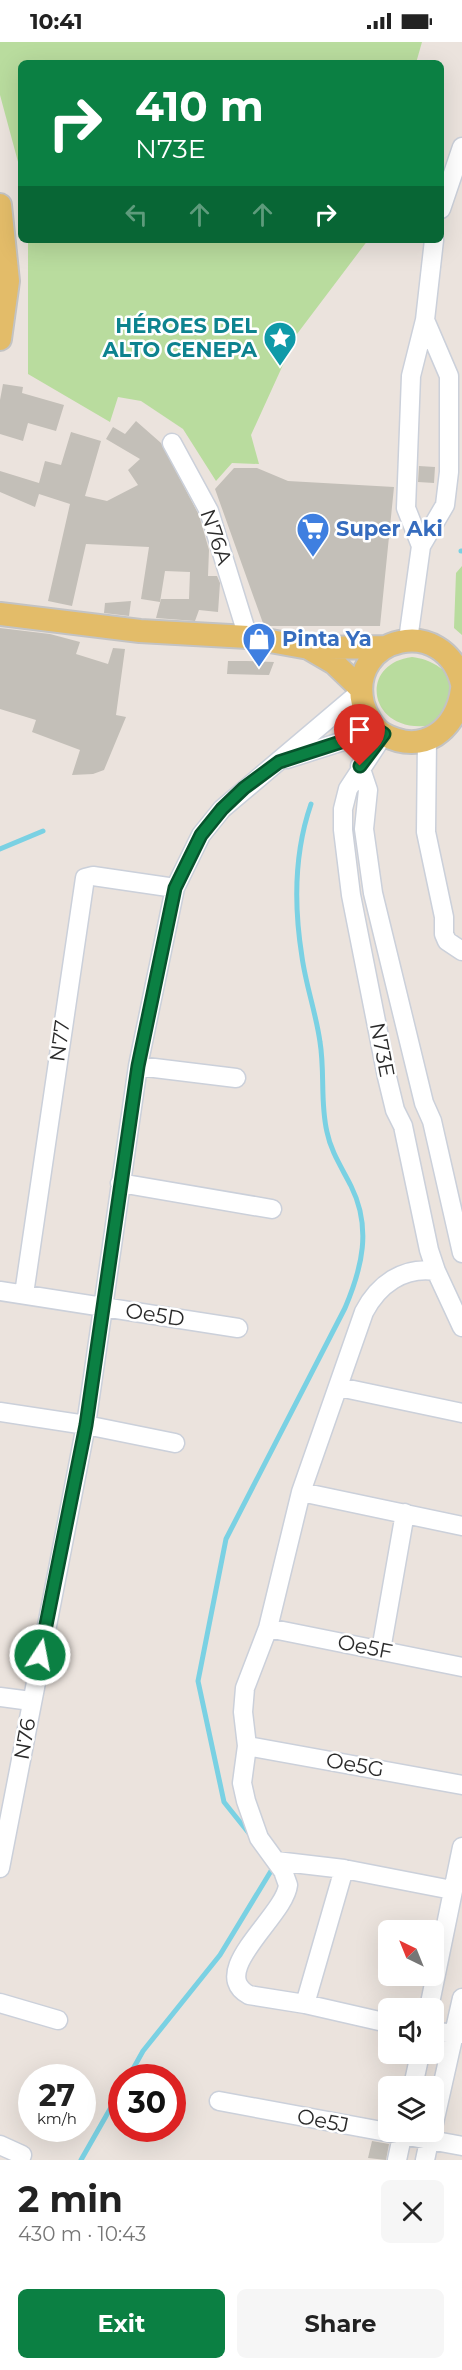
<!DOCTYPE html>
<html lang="en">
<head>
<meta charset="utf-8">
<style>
  body { margin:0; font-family:Montserrat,sans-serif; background:#f6f6f6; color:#222; height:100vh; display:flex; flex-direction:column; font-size:22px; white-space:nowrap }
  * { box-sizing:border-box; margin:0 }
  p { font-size:20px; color:#767676 }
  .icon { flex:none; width:33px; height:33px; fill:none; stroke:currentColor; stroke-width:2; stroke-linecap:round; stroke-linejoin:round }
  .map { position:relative; height:2118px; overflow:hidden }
  .panel { display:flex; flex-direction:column; background:#fff; flex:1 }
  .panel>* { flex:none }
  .banner { position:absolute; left:18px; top:18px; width:426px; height:183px; border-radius:9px; box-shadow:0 6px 24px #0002; background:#0b8043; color:#fff; overflow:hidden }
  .needle { width:39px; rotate:317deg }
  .controls { position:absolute; left:378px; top:1878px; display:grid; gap:12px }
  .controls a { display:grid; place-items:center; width:66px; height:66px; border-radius:9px; background:#fff; box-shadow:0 6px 24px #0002; font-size:30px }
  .speed { position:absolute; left:18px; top:2022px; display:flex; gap:12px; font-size:30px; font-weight:700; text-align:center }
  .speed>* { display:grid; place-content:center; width:78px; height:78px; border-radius:50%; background:#fff; box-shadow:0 6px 24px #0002; line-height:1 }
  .speed small { font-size:15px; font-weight:400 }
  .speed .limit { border:9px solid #d22; background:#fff; color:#111 }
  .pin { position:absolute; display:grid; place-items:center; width:51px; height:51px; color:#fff; margin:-62px -26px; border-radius:50% 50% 50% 0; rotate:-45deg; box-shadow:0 0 6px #0007 }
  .pin .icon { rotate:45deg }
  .me { position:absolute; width:66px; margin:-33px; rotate:11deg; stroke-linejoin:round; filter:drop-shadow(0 0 4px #0008) }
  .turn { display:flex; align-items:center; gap:21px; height:126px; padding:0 18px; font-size:27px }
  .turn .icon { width:78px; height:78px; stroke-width:2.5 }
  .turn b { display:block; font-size:42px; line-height:51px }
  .lanes { display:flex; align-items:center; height:57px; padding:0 18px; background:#0003; justify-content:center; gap:30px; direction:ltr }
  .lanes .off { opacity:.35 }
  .round { display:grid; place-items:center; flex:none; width:63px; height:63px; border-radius:9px; background:#f6f6f6 }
  .headline { display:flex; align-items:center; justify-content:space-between; height:102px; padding:0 18px }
  h1 { font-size:36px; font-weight:700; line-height:45px }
  .button { display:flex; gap:12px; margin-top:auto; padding:12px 18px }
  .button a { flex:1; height:69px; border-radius:9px; background:#0b8043; color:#fff; font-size:24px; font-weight:700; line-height:69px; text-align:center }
  .button a+a { background:#f6f6f6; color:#222 }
  .status { display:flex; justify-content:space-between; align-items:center; height:42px; padding:0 30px; background:#fff; direction:ltr }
  .status svg { height:16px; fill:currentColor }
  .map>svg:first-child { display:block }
</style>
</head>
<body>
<div class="status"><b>10:41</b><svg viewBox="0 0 49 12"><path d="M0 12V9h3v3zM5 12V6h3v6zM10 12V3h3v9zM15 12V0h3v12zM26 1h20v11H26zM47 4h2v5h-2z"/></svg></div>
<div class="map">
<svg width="462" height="2118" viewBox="0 0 462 2118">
  <rect width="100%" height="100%" fill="#ebe3dd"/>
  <path fill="#b9dc9e" d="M0 0H422L416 21H21V131L0 53Z
    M28 198H368L297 292 251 393 259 422 232 421 216 439 183 387 141 359 118 355 110 380 28 332Z
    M462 524V593L454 586 456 531Z
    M412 615C433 617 462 634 452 661 449 668 439 677 433 683 369 695 356 622 412 615Z"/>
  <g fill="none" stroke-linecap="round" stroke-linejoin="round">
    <path stroke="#7ad1e3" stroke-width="5" d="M461 509H462
      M0 807 43 789
      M252 1795 224 1760 198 1639 226 1497 345 1266C362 1226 372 1186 351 1144 342 1126 331 1110 327 1090 320 1061 325 1030 320 1000 316 971 306 944 302 915 294 865 294 811 311 762
      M128 2036 143 2009 220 1913 274 1824
      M81 2118 122 2046"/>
  </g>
  <path fill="#c3bfb8" d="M3 342 23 345 22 351 64 363 56 389 28 381 23 399 0 392V358Z
    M136 379 161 401 199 473 209 508 208 534H217L220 541 218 570 199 568 195 579 156 576 161 557H189L190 530 165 529 160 560 141 557 149 505 86 502 72 564 48 559 70 462 39 452 35 465 0 450V429L39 441 45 419 61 423 71 390 101 399 85 454 107 459 138 443 128 428 140 417 106 397 113 385 125 392Z
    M419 424 435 425 434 441 418 440Z
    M234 426H257L288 439 394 445 380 584H264L215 447Z
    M131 559 129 574 104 571 105 561Z
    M0 586 50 592 80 600 76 612 108 622 113 606 125 607 116 673 126 675 104 728 93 732 72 733 80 708 32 690 36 678 0 667Z
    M228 619H246L274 620 269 633 227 632Z
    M372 2099 389 2102 386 2118 368 2116Z"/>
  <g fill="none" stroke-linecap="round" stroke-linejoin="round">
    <g stroke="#cbd0da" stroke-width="21">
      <path id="minor" d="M441 167 462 105
        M172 401 209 469 248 595
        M421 504 406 466 411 334 425 278 434 198
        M408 598 421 504 445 463 449 430V334L425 278
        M384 692 348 747 343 767V788L351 853 387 1035 395 1068 403 1084 429 1208 436 1229 462 1285
        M427 697 426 790 444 875V892L447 899 462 909
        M287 717 378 688
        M360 724 368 748 364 787 373 851 424 1061 432 1079 462 1211
        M138 1024 236 1036
        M120 1141 272 1167
        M0 1249 238 1286
        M24 1252 85 836 93 834 175 846
        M339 1345 462 1371
        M0 1370 86 1383 175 1401
        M301 1450 462 1484
        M268 1586 462 1625
        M381 1608 405 1471
        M0 1655 31 1659
        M247 1704 462 1743
        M276 1819 344 1827 452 1848
        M0 1826 86 1383 138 1024 175 846 201 793 222 767 360 650
        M0 1961 58 1978
        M305 1962 344 1827
        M429 1966 462 1805
        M388 1981 305 1962 249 1953C206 1930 285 1874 288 1843L283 1829 259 1796 246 1759 242 1741 247 1704 243 1670 245 1646 268 1586 301 1450 364 1270C378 1243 403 1224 436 1229
        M434 1990 462 1992
        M413 2044 420 2012
        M219 2059 462 2104
        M434 2081 462 1956
        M0 2103 22 2113
        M397 2118 403 2090
        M425 2118 431 2090"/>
    </g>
    <g stroke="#c3c3c3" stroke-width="26">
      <path id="major" d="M0 163 8 239 0 297
        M0 572 140 589 248 595 309 606 385 605
        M310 607 334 621 361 647
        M462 642C445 571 347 594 363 662 366 672 373 686 383 692 423 714 457 688 462 647"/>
    </g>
    <use href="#minor" stroke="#fff" stroke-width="18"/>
    <use href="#major" stroke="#e3bc69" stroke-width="22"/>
  </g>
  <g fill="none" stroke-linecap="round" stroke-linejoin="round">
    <g stroke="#07532c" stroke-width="15">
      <path id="route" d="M40 1613 86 1383 138 1024 175 846 201 793 222 767 244 746 279 720 378 688 384 692 360 724"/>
    </g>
    <use href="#route" stroke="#0b8043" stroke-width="10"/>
  </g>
  <defs>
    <g id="sight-pin" transform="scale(1.725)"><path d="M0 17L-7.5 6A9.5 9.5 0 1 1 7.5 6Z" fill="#0f9aa8" stroke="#fff"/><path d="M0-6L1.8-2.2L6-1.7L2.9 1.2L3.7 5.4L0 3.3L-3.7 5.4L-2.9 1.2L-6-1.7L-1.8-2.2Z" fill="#fff"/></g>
    <g id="supermarket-pin" transform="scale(1.725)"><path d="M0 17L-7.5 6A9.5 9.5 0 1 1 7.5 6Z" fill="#3f7fe0" stroke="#fff"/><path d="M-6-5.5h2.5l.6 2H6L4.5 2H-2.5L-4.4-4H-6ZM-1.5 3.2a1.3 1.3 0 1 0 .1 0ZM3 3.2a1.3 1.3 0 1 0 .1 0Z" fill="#fff"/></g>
    <g id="shop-pin" transform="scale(1.725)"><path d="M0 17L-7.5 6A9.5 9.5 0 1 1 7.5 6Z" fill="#3f7fe0" stroke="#fff"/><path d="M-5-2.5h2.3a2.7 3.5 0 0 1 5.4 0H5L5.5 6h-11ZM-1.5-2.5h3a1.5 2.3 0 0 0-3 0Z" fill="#fff"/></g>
  </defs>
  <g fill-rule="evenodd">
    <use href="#sight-pin" x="280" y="296"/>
    <use href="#supermarket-pin" x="313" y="487"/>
    <use href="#shop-pin" x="259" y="597"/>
  </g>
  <g text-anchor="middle" stroke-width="5" stroke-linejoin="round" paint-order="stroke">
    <g font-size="21" font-weight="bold" fill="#0d838f" stroke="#fff" text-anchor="end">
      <text x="257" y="291">HÉROES DEL<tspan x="257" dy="24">ALTO CENEPA</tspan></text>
    </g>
    <g font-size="21" font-weight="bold" fill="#366cbe" stroke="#fff" text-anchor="start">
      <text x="336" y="494">Super Aki</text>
      <text x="282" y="604">Pinta Ya</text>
    </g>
    <g font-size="21" fill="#2a2a2a" stroke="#fff">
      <text transform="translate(216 495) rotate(71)" y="7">N76A</text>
      <text transform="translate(60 999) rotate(-82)" y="7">N77</text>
      <text transform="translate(382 1008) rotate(79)" y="7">N73E</text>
      <text transform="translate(155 1273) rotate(9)" y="7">Oe5D</text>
      <text transform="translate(365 1605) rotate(11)" y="7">Oe5F</text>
      <text transform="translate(25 1697) rotate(-80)" y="7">N76</text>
      <text transform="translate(355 1723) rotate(10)" y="7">Oe5G</text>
      <text transform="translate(323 2079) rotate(11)" y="7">Oe5J</text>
    </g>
  </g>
</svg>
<div class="controls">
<a><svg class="needle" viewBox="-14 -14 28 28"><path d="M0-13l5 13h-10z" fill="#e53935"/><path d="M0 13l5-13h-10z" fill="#767676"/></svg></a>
<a><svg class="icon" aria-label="sound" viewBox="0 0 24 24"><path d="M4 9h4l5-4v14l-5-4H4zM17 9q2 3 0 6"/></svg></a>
<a><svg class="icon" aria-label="layers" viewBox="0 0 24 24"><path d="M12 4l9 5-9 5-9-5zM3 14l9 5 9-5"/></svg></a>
</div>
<div class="speed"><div>27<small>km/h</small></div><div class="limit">30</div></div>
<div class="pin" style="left:360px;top:724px;background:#d93025"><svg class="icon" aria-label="arrive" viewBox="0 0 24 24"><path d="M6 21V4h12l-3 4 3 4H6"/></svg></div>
<svg class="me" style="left:40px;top:1613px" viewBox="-20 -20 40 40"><circle r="17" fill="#0b8043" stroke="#fff" stroke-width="3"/><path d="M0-11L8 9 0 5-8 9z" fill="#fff"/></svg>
<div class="banner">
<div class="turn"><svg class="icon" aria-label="right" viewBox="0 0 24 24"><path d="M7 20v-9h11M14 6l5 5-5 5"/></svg><div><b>410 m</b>N73E</div></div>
<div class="lanes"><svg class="icon off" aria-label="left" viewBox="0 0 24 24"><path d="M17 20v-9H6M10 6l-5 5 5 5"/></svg><svg class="icon off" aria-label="ahead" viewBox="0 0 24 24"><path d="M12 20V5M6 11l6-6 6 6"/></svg><svg class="icon off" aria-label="ahead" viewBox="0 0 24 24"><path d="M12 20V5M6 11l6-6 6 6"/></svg><svg class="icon" aria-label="right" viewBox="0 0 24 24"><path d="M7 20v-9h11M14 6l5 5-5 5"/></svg></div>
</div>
</div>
<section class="panel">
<div class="headline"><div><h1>2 min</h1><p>430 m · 10:43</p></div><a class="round"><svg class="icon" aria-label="close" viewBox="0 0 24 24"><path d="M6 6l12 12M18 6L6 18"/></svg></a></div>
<div class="button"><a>Exit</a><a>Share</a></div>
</section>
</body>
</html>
